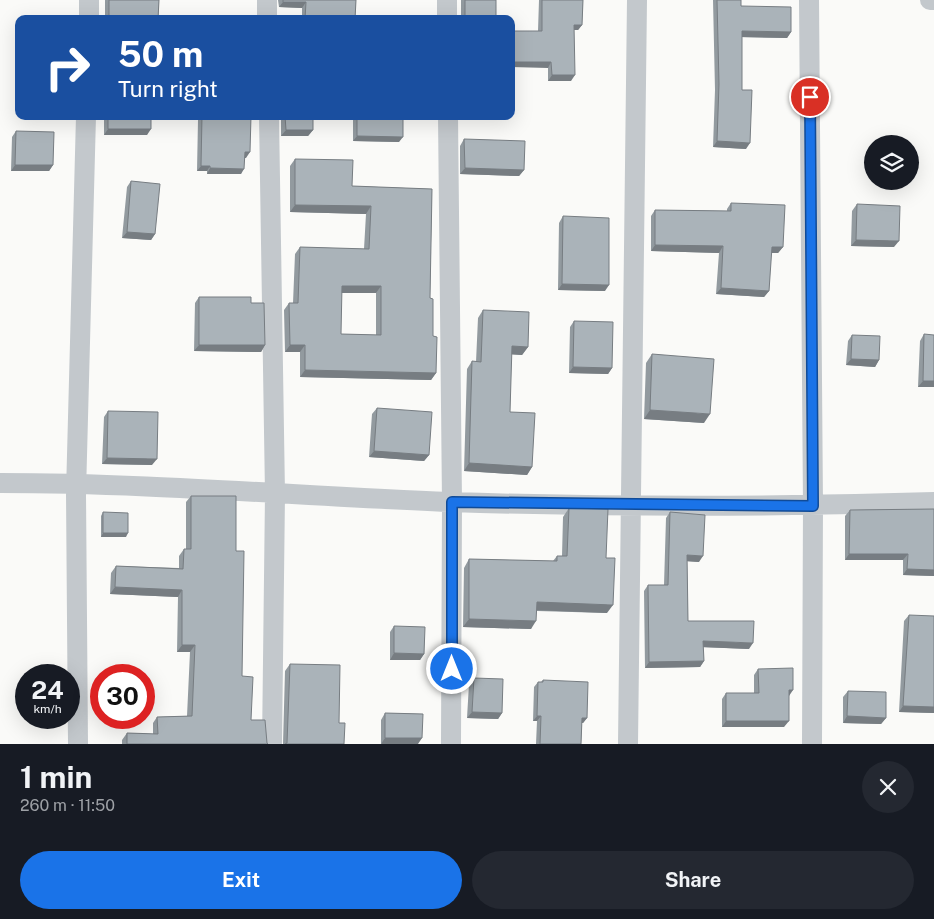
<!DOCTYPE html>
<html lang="en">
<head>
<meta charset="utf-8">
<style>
  body { margin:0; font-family:"Public Sans",sans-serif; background:#242831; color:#f1f3f6; height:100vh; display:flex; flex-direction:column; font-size:19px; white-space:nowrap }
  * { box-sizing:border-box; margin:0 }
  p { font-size:16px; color:#9ea1a6 }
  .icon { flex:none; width:28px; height:28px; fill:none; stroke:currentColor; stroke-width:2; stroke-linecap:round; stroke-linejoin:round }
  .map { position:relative; height:744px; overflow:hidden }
  .sheet { display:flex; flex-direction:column; background:#171b24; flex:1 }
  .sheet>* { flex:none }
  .guide { position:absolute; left:15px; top:15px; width:500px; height:105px; border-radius:10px; box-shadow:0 5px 20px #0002; background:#1a4fa0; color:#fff; overflow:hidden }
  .controls { position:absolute; left:864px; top:135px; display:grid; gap:10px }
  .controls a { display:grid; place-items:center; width:55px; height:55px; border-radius:50%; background:#171b24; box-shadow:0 5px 20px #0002; font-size:25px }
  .speed { position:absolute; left:15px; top:664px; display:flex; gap:10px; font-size:25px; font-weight:700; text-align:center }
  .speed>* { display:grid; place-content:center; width:65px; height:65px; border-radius:50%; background:#171b24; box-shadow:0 5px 20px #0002; line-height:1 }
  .speed small { font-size:12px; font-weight:400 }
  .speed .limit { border:8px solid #d22; background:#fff; color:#111 }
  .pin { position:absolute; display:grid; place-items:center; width:42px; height:42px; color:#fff; margin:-21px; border:2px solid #fff; border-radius:50%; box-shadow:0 1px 5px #0007 }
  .me { position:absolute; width:55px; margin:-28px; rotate:0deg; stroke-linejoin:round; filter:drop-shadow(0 0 4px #0008) }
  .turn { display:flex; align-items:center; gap:18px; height:105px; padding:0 20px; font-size:22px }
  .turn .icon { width:65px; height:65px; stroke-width:2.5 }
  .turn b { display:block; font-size:35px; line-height:42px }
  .round { display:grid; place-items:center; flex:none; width:52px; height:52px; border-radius:26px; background:#242831 }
  .head { display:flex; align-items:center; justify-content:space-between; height:85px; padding:0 20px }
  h1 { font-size:30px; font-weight:700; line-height:38px }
  .cta { display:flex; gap:10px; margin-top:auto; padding:10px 20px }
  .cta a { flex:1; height:58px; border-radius:30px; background:#1a73e8; color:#fff; font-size:20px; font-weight:700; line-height:58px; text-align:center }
  .cta a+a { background:#242831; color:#f1f3f6 }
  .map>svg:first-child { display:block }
</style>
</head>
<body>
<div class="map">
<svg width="934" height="744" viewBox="0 0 934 744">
  <rect width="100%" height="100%" fill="#fafaf8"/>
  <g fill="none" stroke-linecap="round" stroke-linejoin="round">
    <path stroke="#c3c8cc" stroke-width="20" d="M267 0V19
      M447 0V19
      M809 0 813 506 812 744
      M930 0H934
      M89 19V0
      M269 116 275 494 272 744
      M448 116 452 502 451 744
      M0 483C150 483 300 496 450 502 611 507 773 507 934 502
      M78 744 76 493 86 116
      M628 744 637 0"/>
  </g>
  <path fill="#929a9f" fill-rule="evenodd" d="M105 0H159L158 19H105Z
    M278 0H356L355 19H302V8L279 7Z
    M461 0H496V19H461Z
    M539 0H583L582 25 578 30H574L571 81H548V68L538 31Z
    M713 0H741V6L791 32 787 38 742 37V90L746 149 713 147 715 90Z
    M104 116H151L147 135H104Z
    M201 116H202L246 158H245L241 174H207V171H197L198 120Z
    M281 116H313V130L308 136H281Z
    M353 116H430L403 117 399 142 353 141Z
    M16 131 53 165 49 171H11L12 137Z
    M464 139 524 170 519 176 460 174V146Z
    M295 159 352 186 432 189 430 298 436 373 431 380 300 377V352H285L284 310 289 303H293L295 254 300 247 364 249 366 214 290 212V166ZM341 293H376V335L341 334Z
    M131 181 155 234 151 240 122 238 127 187Z
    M731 203 783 247 778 253H771L769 291 764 297 716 294 719 253 651 251V216L655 210 727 211V209Z
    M857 204 894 247 851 246 852 211Z
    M563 216 605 291 558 290 559 223Z
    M199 297 251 303 265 345 261 352 194 351 195 303Z
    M483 310 528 347 522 355 511 354 510 412 532 467 527 475 464 471 467 369 472 361 476 362 478 318Z
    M574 321 612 368 608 374 569 373 570 327Z
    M924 334 934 387H918L920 341Z
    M852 335 879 360 875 367 846 365 848 341Z
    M652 354 704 423 644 419 646 363Z
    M377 408 429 455 424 461 369 457 372 414Z
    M108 411 152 465 102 464 104 417Z
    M191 496 236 551 242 676 251 720 268 744H122V740L127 733 153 734V723L157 717 187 716 190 652H177L178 597 110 594 111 573 116 566 179 568V556L184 549H186V502Z
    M569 508 606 558 607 613 537 611 531 629 463 627 464 568 469 559 553 561 557 556H562L563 517Z
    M934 509V576L903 575V560H845V516L850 510Z
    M103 512 126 537H101V516Z
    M670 512 699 562 687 561 688 621 749 649 703 647 704 661 700 667 645 668 644 591 648 585H664L666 518Z
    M909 615 934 713 899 712 904 621Z
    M394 626 424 654 420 660H390V632Z
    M290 664 339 723 344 744H283L285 671Z
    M758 669 789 696 784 727H722V699L726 693H754V675Z
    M474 678 502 713 498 719 467 718 469 684Z
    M543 680 587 718 583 723H582L581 744H536L537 721H533L534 687 538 682H541Z
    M848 691 886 718 881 724 843 723V697Z
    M385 713 423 714 381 744V720Z"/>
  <path fill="#777d82" d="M283 2H306L302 8 279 7Z
    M574 25H582L578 30H571Z
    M742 31 791 32 787 38 737 37Z
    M511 62H551L548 68 511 67Z
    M552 75H575L571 81H548Z
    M399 116H430L429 117Z
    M108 129H151L147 135H104Z
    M286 130H313L308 136H281Z
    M357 136 403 137 399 142 353 141Z
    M717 141 750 143 746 149 713 147Z
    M245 152H250L246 158H241Z
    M15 165H53L49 171H11Z
    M201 166H210L207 171H197Z
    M210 168 244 169 241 174H207Z
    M465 168 524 170 519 176 460 174Z
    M295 205 371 206 366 214 290 212Z
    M127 232 155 234 151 240 122 238Z
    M856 240 899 241 894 247 851 246Z
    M655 245 723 246 719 253 651 251Z
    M772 247H783L778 253H767Z
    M562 284 609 285 605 291 558 290Z
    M342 286H381L376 293H337Z
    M721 288 769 291 764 297 716 294Z
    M199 345H265L261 352 194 351Z
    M290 345H305L300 352H285Z
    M512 346 528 347 522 355 506 354Z
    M851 359 879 360 875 367 846 365Z
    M573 367 612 368 608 374 569 373Z
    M305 370 436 373 431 380 300 377Z
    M923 381H934V387H918Z
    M650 410 710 414 704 423 644 419Z
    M374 451 429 455 424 461 369 457Z
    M107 458 157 459 152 465 102 464Z
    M469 463 532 467 527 475 464 471Z
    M103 533H128L126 537H101Z
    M849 554H908L903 560H845Z
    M687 555 703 556 699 562 683 561Z
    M907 569 934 570V576L903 575Z
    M115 587 182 590 178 597 110 594Z
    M537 602 613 605 607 613 531 610Z
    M469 619 536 621 531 629 463 627Z
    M703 641 753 643 749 649 699 647Z
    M182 645H195L190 652H177Z
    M394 653 424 654 420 660H390Z
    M704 661 700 667 645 668 649 662Z
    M789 690H793L789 696Z
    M903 706 934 707V713L899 712Z
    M472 712 502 713 498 719 467 718Z
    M537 716H541L537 721H533Z
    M847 716 886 718 881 724 843 723Z
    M582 718H587L583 723H578Z
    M726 721H789L784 727H722Z
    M385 738H422L418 744H381Z"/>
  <path fill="#aab3b9" stroke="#777d82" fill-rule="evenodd" d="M109 0H159L158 19H109Z
    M283 0H356L355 19H305L306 2H283Z
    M465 0H496V19H465Z
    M542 0H583L582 25H574L575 75H552L551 62H511V31H542Z
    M717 0H741V6L791 7V32L742 31V90H752L750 143 717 141 719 84Z
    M108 116H151V129H108Z
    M202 116H251L250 152H245L244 169 210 168V166H201Z
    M285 116H313V130H286Z
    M357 116H403V137L357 136Z
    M16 131 54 132 53 165H15Z
    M464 139 525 141 524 170 465 168Z
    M295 159 353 160 352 186 432 189 430 298 433 299V336L437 337 436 373 305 370V345H290L289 303H298L300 247 369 249 371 206 295 205ZM342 286H381V335L341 334Z
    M131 181 160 184 155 234 127 232Z
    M731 203 785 205 783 247H772L769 291 721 288 723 246 655 245V210L731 211Z
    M857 204 900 206 899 241 856 240Z
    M563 216 609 218V285L562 284Z
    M199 297H251V303H264L265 345H199Z
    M483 310 529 312 528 347 512 346 510 412 535 413 532 467 469 463 472 361 481 362Z
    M574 321 613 322 612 368 573 367Z
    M924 334 934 335V381H923Z
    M852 335 880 336 879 360 851 359Z
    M652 354 714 359 710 414 650 410Z
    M377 408 432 412 429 455 374 451Z
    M108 411 158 412 157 459 107 458Z
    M191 496H236V551H244L242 676 253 677 251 720H265L267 743 268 744H127V733L158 734 157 717 192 716 195 645H182V590L115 587 116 566 183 569 184 549H191Z
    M569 508 608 509 606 558H615L613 605 537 602 536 621 469 619V559L557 561V556H567Z
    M934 509V570L907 569 908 554H849L850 510Z
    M103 512 128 513V533H103Z
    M670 512 705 515 703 556 687 555 688 621H754L753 643 703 641 704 661 649 662 648 585H668Z
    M909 615 934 616V707L903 706Z
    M394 626 425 627 424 654 394 653Z
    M290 664 340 665 339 723H345L344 744H285L287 743Z
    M793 668V690H789V721H726V693H759L758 669Z
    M474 678 503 679 502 713 472 712Z
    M543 680 588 682 587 718H582L581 744H540L541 716H537L538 682H543Z
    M848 691 886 692V718L847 716Z
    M385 713 423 714 422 738H385Z"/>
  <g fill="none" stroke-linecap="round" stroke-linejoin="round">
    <g stroke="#114b97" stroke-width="12">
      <path id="route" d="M452 669V502L813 506 810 97"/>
    </g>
    <use href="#route" stroke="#1a73e8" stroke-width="9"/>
  </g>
</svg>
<div class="controls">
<a><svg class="icon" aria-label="layers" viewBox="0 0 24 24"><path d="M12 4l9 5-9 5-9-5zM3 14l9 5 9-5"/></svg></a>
</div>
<div class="speed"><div>24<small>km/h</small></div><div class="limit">30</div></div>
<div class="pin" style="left:810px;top:97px;background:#d93025"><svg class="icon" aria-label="arrive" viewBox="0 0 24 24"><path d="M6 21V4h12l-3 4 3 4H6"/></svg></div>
<svg class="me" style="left:452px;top:669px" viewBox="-20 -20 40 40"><circle r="17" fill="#1a73e8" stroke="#fff" stroke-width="3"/><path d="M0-11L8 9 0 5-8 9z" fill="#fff"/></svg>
<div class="guide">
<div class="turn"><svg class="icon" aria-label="right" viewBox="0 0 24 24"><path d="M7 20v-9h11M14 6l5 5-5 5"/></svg><div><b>50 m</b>Turn right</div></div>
</div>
</div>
<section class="sheet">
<div class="head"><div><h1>1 min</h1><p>260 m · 11:50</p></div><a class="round"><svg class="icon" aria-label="close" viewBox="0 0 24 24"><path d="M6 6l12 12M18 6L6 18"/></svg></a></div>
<div class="cta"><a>Exit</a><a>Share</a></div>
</section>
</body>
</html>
